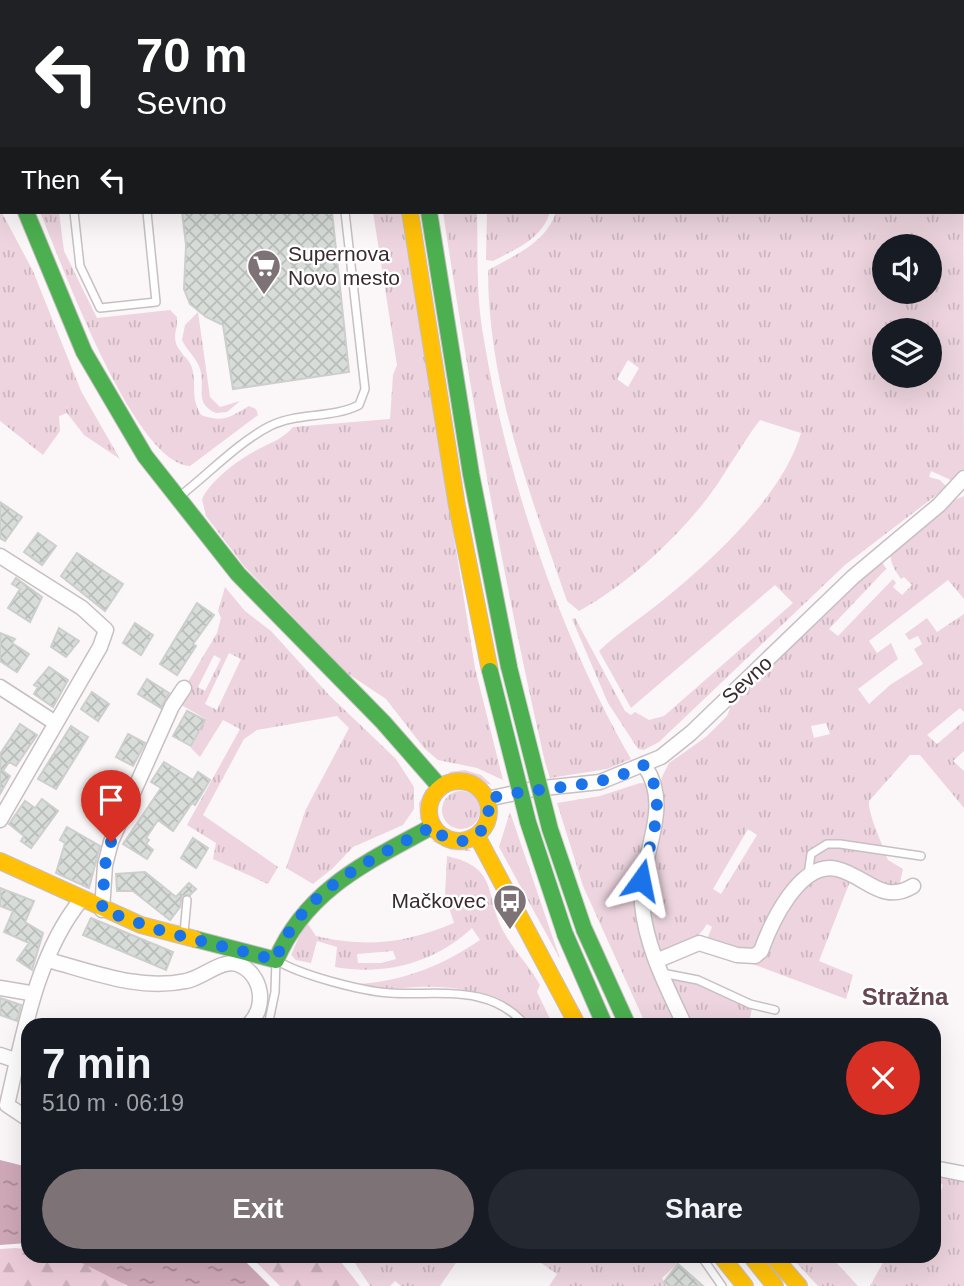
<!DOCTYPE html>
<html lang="en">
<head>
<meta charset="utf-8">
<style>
  body { margin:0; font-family:Arial,sans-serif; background:#242831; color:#f1f3f6; height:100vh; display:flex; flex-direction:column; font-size:26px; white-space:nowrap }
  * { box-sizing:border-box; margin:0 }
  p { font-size:23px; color:#9ea1a6 }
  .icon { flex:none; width:38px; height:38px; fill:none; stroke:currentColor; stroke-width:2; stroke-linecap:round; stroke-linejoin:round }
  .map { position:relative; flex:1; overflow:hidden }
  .sheet { position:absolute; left:21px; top:1018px; width:920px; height:245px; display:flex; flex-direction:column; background:#171b24; border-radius:21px; box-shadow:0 7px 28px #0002 }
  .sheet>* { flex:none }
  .guide { position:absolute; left:0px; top:0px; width:964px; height:214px; box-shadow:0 7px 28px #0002; background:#202124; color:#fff; overflow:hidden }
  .controls { position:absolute; left:872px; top:234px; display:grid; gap:14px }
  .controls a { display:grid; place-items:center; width:70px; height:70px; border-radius:50%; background:#171b24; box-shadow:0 7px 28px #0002; font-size:35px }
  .pin { position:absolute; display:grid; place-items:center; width:60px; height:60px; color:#fff; margin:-72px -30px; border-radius:50% 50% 50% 0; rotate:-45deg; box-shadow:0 0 7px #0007 }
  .pin .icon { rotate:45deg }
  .me { position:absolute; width:77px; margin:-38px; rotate:12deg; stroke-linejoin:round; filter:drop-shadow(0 0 5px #0008) }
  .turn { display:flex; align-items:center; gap:24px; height:147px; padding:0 21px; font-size:32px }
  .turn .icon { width:91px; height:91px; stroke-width:2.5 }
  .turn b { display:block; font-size:49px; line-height:60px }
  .then { display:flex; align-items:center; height:66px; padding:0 21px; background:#0003; gap:14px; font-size:26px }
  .round { display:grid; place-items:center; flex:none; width:74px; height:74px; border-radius:37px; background:#242831 }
  .overview { display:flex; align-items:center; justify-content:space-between; height:119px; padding:0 21px }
  h1 { font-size:42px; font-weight:800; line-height:52px }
  .cta { display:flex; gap:14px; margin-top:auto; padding:14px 21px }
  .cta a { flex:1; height:80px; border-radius:42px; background:#7d7276; color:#fff; font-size:28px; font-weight:800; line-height:80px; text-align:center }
  .cta a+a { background:#242831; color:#f1f3f6 }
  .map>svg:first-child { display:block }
</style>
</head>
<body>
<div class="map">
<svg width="964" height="1286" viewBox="0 0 964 1286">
  <defs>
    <pattern id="grass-tufts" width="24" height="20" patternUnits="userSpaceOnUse" patternTransform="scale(1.75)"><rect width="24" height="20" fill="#edd4de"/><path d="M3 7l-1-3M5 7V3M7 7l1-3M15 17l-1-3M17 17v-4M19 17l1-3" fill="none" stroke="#ccb6bf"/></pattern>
    <pattern id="forest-firs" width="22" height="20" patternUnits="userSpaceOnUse" patternTransform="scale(1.75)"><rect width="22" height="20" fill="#eecdda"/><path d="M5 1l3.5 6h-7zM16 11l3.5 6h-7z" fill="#cdb0bb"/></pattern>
    <pattern id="water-ripples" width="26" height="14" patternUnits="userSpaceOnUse" patternTransform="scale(1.75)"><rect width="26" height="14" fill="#d0a9b8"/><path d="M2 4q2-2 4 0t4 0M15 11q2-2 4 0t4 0" fill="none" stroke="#aa8a96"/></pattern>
    <pattern id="building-cross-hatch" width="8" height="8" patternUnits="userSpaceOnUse" patternTransform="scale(1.75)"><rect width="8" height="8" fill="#d8ddd9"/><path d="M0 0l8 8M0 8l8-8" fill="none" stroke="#babebb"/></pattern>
  </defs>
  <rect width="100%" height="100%" fill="#fbf7f9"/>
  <path fill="url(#grass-tufts)" fill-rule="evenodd" d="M487 0H637L640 2H486Z
    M842 0H964V124L962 2H840Z
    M963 129 964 469 953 481 931 471 929 477 940 480 947 487 845 565 659 742 644 750 638 749 608 703 572 619 575 618 625 711 631 715 635 712 649 720 664 716 793 603 775 585 631 708 599 651C619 632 641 618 662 601 712 560 782 497 801 433L760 420C739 447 724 478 702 505 669 545 625 586 579 611L567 601C530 494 488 385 488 270 515 255 546 243 556 212H962ZM884 247H929V292H884ZM884 331H929V376H884ZM628 360 639 368 628 387 617 379Z
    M0 209 33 271 81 391 120 459 84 435 67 413 59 416 60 431 43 455 0 421Z
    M40 212H59L64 251 97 318 170 310 177 317C178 329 171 338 179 349 185 359 191 360 193 372 196 390 191 397 201 415 224 423 230 417 249 406L256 409 258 415 190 466C134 464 61 262 40 212Z
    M373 212H402L475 668 503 780 477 768 438 760 424 748 386 699 347 673 244 566 206 516 202 499C212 479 237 461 255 451 269 443 282 440 293 427L390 419 393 375 397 365Z
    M443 212H477C478 252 476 294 483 334 506 476 559 634 631 759L607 769 550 778 545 762C503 579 471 397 443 212Z
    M487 212H550C542 239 516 249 493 261L486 260Z
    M198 312 210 397 220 407 240 401 227 412 216 413C193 403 206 388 200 369 197 358 187 351 182 340L185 325Z
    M964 496V599L948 580 869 641 877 653 891 643 898 659 858 689 869 704 890 685 923 664 914 649 922 644 918 636 909 640 905 634 927 618 937 632 964 614V712L960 708 927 735 937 744 964 721V751L953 761 964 771V808L920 755H910L869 801C868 815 883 845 888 860L903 869 899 887 894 890 817 869 752 952 706 942 712 927 707 924C697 940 678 955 658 950L651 929 646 880 664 794 661 779 669 763 706 737 727 716 734 698 880 558 886 569 829 629 838 636 893 579 896 583 893 587 902 595 912 585 904 577 901 579C894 569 889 562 891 550L952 501ZM826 723 830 734 814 738 811 726ZM748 829 757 835 721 894 713 889Z
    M225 587 245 611 271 631 329 695 396 759 414 787V809L403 825 353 847 333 868 313 884 286 868 306 809 349 728 337 716 257 730 244 739 203 815 278 867 268 884 213 859 216 843 187 825 240 729 223 720 200 757 191 748 206 719 176 702 217 633 221 618 218 611ZM229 653 241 659 217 710 205 704ZM214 655 221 659 205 691 198 687Z
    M465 770 481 775 492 785 448 772Z
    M640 783 651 784 654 798 636 887 680 1025H646L583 886 557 803 600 796Z
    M426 789 429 794 426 812 420 820 419 803Z
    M442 810a19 19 0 1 1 38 0a19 19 0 1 1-38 0Z
    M510 812 560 959 499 847Z
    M441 840 462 844 471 851 451 850 432 841Z
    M447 856C501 868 483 896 505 934 515 952 530 967 540 985L537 992 553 1025H532C502 994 460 985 417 987 396 988 378 993 357 984 402 982 443 965 480 940L472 928C435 963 384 976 335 967L337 947 317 941 311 963 296 960 291 955 306 921 316 936C367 948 406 943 454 923L445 895ZM393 951 396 959 381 963H358L357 954Z
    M830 873 851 879 819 961 853 975 846 999 747 962 802 884Z
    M673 977 699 984 752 1008 749 1025H691L671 979Z
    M935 1174 964 1180V1286H870L886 1257 934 1256 935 1207 943 1185 935 1180Z
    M351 1257H460L440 1286H401L395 1281 390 1286H370Z
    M546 1257V1256L685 1257 662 1278 666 1286H549L557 1274 541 1263Z
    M791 1257H831L858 1286H818Z"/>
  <path fill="url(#forest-firs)" d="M648 0H842L645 2Z
    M15 1248 28 1249V1256C78 1257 86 1253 126 1286H0V1249Z
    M251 1257H337L360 1286H280Z"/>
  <path fill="url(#water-ripples)" d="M0 1160 28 1167V1243L0 1245Z
    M70 1257H241L270 1286H128Z"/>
  <path fill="url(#building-cross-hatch)" stroke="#cccfcc" stroke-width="2" d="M182 212H332L349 372 233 389 223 325 206 317 190 304 184 289 186 245Z
    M0 502 22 517 5 541 0 538Z
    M38 533 56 546 42 565 24 552Z
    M77 553 123 584 105 611 61 576Z
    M16 578 42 597 30 622 8 608 20 589 12 584Z
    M197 603 214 615 193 644 196 646 177 675 160 664Z
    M135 623 153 635 141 655 123 643Z
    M59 628 79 641 66 657 51 647Z
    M0 633 15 639 12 643 29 654 17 672 0 661Z
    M49 667 68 680 53 707 34 694 38 687 34 685Z
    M147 679 169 693 161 708 138 694Z
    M92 692 109 704 98 721 81 709Z
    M187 711 205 720 191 746 173 736Z
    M20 724 37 735 16 766 9 762 3 771 10 776 0 794V754Z
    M71 726 88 737 56 789 38 779Z
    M128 734 145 743 133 766 116 757Z
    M164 762 193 780 198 772 210 780 195 805 192 803 173 831 158 820 146 838 149 840 146 844 153 850 147 859 123 844 161 788 151 782Z
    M42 799 58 811 31 848 21 841 24 836 9 824 25 801 35 808Z
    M67 827 100 846 89 888 56 873 65 843 60 840Z
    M193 838 208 848 196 868 181 858Z
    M145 872 176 897 189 883 196 889 190 895 182 896 180 907 170 920 133 891H117L116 874Z
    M0 888 34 901 25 922 43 933 32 970 17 960 29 943 4 932 13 911 0 906Z
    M91 918 173 952 166 970 83 935Z
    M0 998 21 1005 17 1021 0 1015Z
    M678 1264 703 1286H669L664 1282Z"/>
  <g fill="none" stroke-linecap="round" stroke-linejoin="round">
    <g stroke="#c8bfc3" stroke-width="10">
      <path id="lane" d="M124 0V2
        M322 0V2
        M55 2 61 1
        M0 9 2 8
        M0 78H2
        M74 212 80 266 100 308 156 302 147 212
        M180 496C207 475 240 441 270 426 298 412 331 419 359 405L365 389 345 212
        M808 875 811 854 827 844H840L921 856
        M184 933 187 900
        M662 973 698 980 750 1004 775 1010
        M268 1026 275 992 276 960C300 975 361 991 390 993 438 996 491 983 526 1026
        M701 1256 722 1286"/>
    </g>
    <g stroke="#c8bfc3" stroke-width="17">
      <path id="street" d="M0 556 82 608 106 630 100 647 0 820
        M0 687 54 722
        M644 765C675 808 638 855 642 904 646 948 667 987 685 1026
        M487 799 534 789 600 782 661 757 691 733 853 577 939 505 964 478
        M102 910 105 865 111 842 172 706 184 688
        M48 960C93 972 139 991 186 981 202 978 222 959 237 964 263 973 268 1009 247 1026
        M656 961 699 943 737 955 755 956 761 951C771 923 800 860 837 869 866 876 882 905 913 886
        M0 988 30 993
        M0 1055 18 1061
        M28 1119 7 1105C23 1037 36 955 81 900
        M934 1168 964 1174"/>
    </g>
    <g stroke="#c8bfc3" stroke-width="18">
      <path id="fast" d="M388 0V2
        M0 151 2 155
        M26 212 84 352 145 456 238 574 383 722 440 787
        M429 212 471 474 509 667
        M584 929 628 1026
        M565 934 605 1026
        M195 939 276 960C307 888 368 862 433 826"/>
    </g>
    <g stroke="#c8bfc3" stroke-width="18">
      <path id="slow" d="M407 0V2
        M410 212 457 506 490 671
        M429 811a30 30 0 1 1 60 0a30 30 0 1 1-60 0Z
        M477 836 578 1026
        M0 861 141 925 195 939
        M721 1256 745 1286
        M751 1256 775 1286
        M773 1256 799 1286"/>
    </g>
    <use href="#lane" stroke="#fefefe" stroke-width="7"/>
    <use href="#street" stroke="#fefefe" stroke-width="14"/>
    <use href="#fast" stroke="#4caf50" stroke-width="16"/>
    <use href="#slow" stroke="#ffc107" stroke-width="16"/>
    <g stroke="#d6d1d3" stroke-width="18" stroke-linecap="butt">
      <path id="fast-bridge" d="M509 667 550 829 584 929
        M490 671 528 822 565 934"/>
    </g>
    <use href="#fast-bridge" stroke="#4caf50" stroke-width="16"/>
  </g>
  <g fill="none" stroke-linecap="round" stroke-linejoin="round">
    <path stroke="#1a73e8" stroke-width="12" stroke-dasharray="0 21.6" d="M111 842 105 865 102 910 162 931 276 960C299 890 374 859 433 826 455 858 497 835 487 799 539 785 596 791 644 765 670 800 650 841 641 880"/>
  </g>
  <defs>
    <g id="supermarket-pin" transform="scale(1.75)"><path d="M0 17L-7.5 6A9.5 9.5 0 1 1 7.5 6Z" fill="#7d7276" stroke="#fff"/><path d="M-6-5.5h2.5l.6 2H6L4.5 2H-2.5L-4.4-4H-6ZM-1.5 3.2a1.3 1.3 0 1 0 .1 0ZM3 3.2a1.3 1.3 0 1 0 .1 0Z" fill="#fff"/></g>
    <g id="bus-pin" transform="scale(1.75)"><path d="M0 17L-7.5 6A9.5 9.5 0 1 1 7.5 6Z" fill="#7d7276" stroke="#fff"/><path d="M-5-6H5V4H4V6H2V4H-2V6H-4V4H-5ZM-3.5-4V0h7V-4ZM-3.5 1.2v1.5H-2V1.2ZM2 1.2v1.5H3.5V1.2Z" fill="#fff"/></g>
  </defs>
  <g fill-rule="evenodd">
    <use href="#supermarket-pin" x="264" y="266"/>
    <use href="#bus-pin" x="510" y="901"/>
  </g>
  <g text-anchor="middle" stroke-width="5" stroke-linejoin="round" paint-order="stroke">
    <g font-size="21" fill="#392a30" stroke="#fff" text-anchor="start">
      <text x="288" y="261">Supernova<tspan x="288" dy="24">Novo mesto</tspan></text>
      <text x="486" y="908" text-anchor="end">Mačkovec</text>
    </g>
    <g font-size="21" fill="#392a30" stroke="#fff">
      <text transform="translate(747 680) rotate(-43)" y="7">Sevno</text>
    </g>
    <g font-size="24" font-weight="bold" fill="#664652" stroke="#fff">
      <text x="905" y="1005">Stražna</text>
    </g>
  </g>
</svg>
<div class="controls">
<a><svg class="icon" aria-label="sound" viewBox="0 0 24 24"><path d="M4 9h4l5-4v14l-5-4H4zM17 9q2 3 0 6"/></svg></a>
<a><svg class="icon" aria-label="layers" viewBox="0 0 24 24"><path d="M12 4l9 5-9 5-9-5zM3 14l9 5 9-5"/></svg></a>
</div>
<div class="pin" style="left:111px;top:842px;background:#d93025"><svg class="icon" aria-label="arrive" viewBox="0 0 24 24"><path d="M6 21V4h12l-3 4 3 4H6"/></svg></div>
<svg class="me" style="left:641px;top:880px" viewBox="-20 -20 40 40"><path d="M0-17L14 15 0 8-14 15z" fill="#1a73e8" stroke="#fff" stroke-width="4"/></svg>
<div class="guide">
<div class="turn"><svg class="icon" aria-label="left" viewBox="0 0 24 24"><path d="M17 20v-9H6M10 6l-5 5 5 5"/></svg><div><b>70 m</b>Sevno</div></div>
<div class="then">Then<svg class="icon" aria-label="left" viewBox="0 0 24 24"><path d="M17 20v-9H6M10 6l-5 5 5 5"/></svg></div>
</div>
<section class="sheet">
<div class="overview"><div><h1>7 min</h1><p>510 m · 06:19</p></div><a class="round" style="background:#d93025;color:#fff"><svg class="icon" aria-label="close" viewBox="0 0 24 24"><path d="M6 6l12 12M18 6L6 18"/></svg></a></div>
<div class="cta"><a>Exit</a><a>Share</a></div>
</section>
</div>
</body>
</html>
